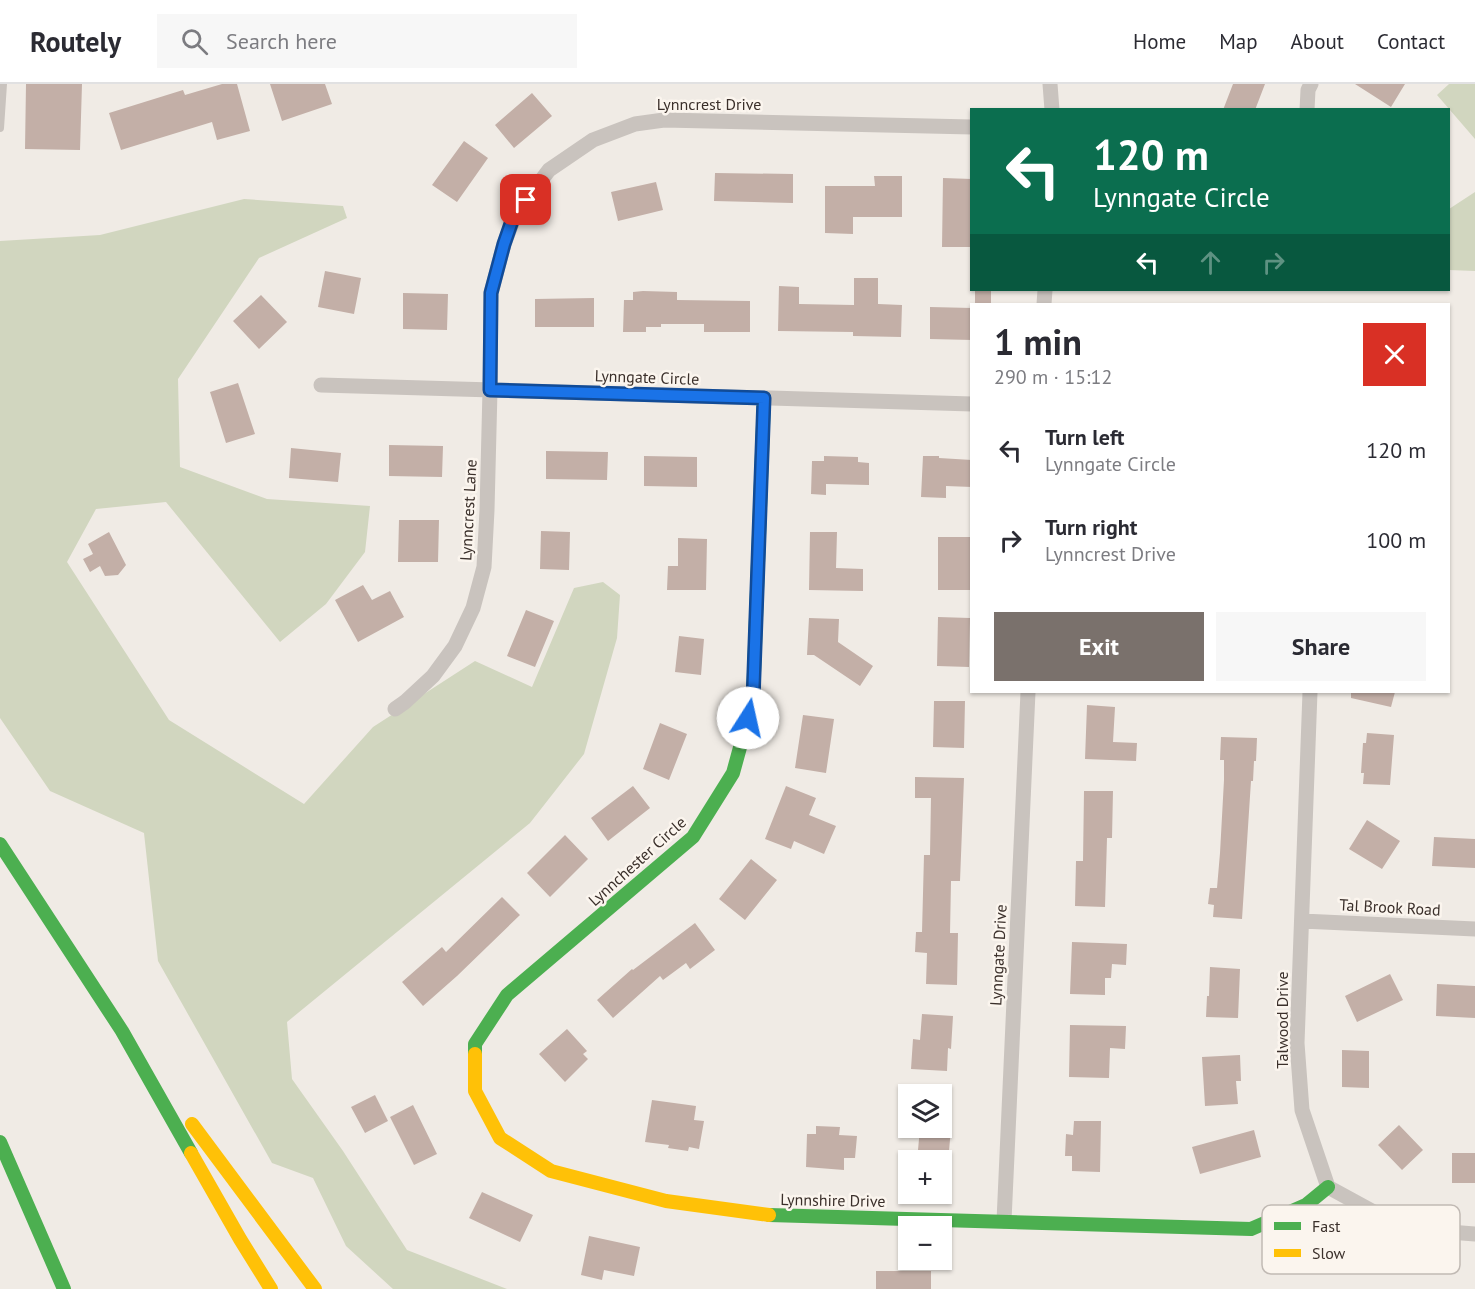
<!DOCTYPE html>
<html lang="en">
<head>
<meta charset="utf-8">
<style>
  body { margin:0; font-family:"PT Sans",sans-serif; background:#f7f7f7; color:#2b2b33; height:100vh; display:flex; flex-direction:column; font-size:22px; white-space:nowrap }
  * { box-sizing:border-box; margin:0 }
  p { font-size:20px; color:#7c7c81 }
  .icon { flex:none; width:33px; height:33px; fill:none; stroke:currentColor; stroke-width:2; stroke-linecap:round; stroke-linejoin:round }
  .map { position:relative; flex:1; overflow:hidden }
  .side { position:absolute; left:970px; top:219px; width:480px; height:390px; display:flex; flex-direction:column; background:#fff; border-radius:0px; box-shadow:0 2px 4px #0004 }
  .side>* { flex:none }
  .guide { position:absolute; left:970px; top:24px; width:480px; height:183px; border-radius:0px; box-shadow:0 2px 4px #0004; background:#0b6e4f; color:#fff; overflow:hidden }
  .tools { position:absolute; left:898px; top:1000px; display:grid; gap:12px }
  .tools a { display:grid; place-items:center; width:54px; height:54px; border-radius:0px; background:#fff; box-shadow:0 2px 4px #0004; font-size:30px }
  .pin { position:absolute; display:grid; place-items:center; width:51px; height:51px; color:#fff; margin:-26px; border-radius:12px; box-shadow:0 3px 9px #0006 }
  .me { position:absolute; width:66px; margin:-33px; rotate:10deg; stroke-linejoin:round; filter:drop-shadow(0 0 4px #0008) }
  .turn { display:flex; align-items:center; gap:21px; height:126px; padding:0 24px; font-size:27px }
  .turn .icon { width:78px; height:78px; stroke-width:2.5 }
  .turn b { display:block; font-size:42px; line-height:51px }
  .lanes { display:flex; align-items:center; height:57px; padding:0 24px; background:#0003; justify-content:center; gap:30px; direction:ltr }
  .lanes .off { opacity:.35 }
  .round { display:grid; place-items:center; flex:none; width:63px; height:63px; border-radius:0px; background:#f7f7f7 }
  .overview { display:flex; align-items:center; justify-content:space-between; height:102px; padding:0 24px }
  h1 { font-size:36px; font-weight:600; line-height:45px }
  .action { display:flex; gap:12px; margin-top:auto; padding:12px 24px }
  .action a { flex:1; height:69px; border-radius:0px; background:#7a716c; color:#fff; font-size:24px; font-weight:600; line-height:69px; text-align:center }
  .action a+a { background:#f7f7f7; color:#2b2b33 }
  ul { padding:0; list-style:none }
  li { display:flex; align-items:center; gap:18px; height:90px; padding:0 24px }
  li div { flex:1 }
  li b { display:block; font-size:22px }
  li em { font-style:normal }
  header { display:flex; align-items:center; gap:36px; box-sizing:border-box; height:84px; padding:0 30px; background:#fff; border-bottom:2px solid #e1e1e2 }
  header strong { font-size:28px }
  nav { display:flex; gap:33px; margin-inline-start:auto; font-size:21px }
  .search { width:420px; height:54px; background:#f7f7f7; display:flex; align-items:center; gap:15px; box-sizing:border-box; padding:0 21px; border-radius:0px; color:#7c7c81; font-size:22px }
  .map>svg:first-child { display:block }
</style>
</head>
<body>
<header>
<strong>Routely</strong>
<div class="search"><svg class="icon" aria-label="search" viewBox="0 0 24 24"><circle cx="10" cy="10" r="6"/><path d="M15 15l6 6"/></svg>Search here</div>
<nav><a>Home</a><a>Map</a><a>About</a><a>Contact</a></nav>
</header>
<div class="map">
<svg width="1475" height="1205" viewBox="0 0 1475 1205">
  <rect width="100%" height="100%" fill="#f0ebe5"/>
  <path fill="#d1d6bf" d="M1449 0H1475V55L1437 11Z
    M1475 108V187L1449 186V125Z
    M244 115 343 122 347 134 259 174 178 295 180 383 267 415 370 422 365 468 326 520 280 558 166 418 96 425 67 478 169 636 304 720 373 643 475 577 532 603 574 504 603 498 620 511 617 554 584 670 530 739 287 938 292 995 343 1067 407 1166 507 1205H393L346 1162 313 1094 272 1079 158 877 144 749 50 707 0 634V157L100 151Z"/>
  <path fill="#c3afa7" d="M26 0H82L80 66 25 65Z
    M222 0H237L250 47 217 56 212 38 121 66 109 29 183 6 185 11Z
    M270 0H325L332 20 282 37Z
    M1233 0H1265L1255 26H1223Z
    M1355 0H1405L1391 23Z
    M532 9 552 32 514 64 495 41Z
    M464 57 488 74 457 118 432 101Z
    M715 89 793 90V119L714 117Z
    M874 92H902V133H853V150L825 149V102H875Z
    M943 94 972 95V163H942Z
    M656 98 663 126 618 137 611 108Z
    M325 187 361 194 354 230 318 223Z
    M854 194H878V220L902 221 901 253 853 252V248L778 247 779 202 799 203V220L854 221Z
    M975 206H991V220H975Z
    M643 207 677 208V216L750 217V248H704V240H661V243H646V248H623L624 216H633V208Z
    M403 209 448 210 447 246 403 245Z
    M261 211 287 238 259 265 233 237Z
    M594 214V243H535V215Z
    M930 223 972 224V256L930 255Z
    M238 299 255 350 226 359 210 308Z
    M389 361 443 362 442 393 389 392Z
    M291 364 341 369 338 398 289 394Z
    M546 367 608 368 607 396 546 395Z
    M644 372 697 373V403L644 402Z
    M824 372 858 373V378L869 379V401L826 400V411L811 410 812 377H824Z
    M923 372H939V374L972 376V403L946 402V414L921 413Z
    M399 436H439L438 478H398Z
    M541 447 570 448 569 486 540 485Z
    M109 448 126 481 118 491 105 492 100 482 90 488 83 475 93 470 88 460Z
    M810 448H837L836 484 863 485V507L809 506Z
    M938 453H972V506H938Z
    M678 454 707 455 706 506H667L668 482H678Z
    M363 501 372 516 390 507 404 533 358 558 335 516Z
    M526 526 554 537 535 583 507 572Z
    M938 533 970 534 969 583 937 582Z
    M809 534 839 535 838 558 873 582 860 602 814 571H807Z
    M679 552 704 555 701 591 675 588Z
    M1351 608H1395L1391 623 1351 614Z
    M934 617H965L964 664 933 663Z
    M1087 621 1115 623 1113 658 1137 659 1136 677 1085 675Z
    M803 631 834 635 826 689 795 684Z
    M660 639 687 650 669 696 643 685Z
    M1367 649 1394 651 1390 701 1363 700 1364 689H1361L1363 659H1366Z
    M1221 653 1257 654 1256 677H1254L1253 697H1251L1242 835 1213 833 1214 821 1208 820 1210 804H1217L1220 769 1224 696V676H1220Z
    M915 693 964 694 960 797H951L950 849H958L957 901 926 900 927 869 915 868 916 848H922L924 771H930L931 714H915Z
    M633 702 650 724 608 757 591 734Z
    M786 702 816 714 809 731 836 742 824 770 794 757 791 765 765 755Z
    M1084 707H1113L1112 754H1107L1105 823 1075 822 1076 777H1083Z
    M1367 736 1400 757 1382 785 1349 765Z
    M565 751 588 775 550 813 527 789Z
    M1434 753 1475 755V784L1432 782Z
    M751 775 777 796 745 836 719 815Z
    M502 813 520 831 457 892 423 922 402 898 442 863 446 868Z
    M695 839 715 866 690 885 686 879 663 896 660 892 613 934 597 916 632 885 633 886Z
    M1072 858 1127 860 1126 881 1112 880 1111 894H1105V911L1070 910Z
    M1210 883 1240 885 1238 934 1206 933 1207 912H1209Z
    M1390 890 1403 916 1357 938 1345 912Z
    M1437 900 1475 902V934L1436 932Z
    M922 930 953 932 951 965 948 964 947 987 911 985 913 955 920 956Z
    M1070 941 1126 942 1125 965 1110 964 1109 994 1069 993Z
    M567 945 587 967 583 970 588 975 565 998 539 970Z
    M1342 966 1369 967V1004L1342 1003Z
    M1240 971 1241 997H1236L1238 1020 1205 1022 1202 973Z
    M375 1011 388 1037 365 1049 351 1023Z
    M652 1016 696 1022 694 1036 704 1037 699 1065 689 1063 688 1067 668 1064 669 1061 645 1058Z
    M413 1021 437 1070 414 1081 390 1033Z
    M1074 1037H1101L1100 1088 1072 1087V1072H1065L1066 1050 1073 1051Z
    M1399 1041 1423 1066 1402 1086 1378 1061Z
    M816 1042 840 1043 839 1051 857 1052 855 1074H844V1086L806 1083 807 1050H816Z
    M920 1044H951L949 1067H946V1077H917Z
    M1254 1046 1261 1073 1200 1090 1192 1063Z
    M1452 1069H1475V1099H1452Z
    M482 1108 533 1131 520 1158 469 1134Z
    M589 1152 640 1163 634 1192 604 1186 602 1196 581 1191Z
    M876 1187H931V1205H876Z"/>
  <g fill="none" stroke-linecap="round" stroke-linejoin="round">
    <path stroke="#c9c3be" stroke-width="8" d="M0 44 3 0"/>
    <path stroke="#c9c3be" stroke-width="15" d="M1050 0 1052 26
      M1307 26 1308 6 1311 0
      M1044 220 1045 206
      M321 301 972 320
      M1310 608 1297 959 1302 1026 1328 1103 1383 1133 1424 1146 1475 1150
      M395 625 405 618 433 592 455 562 473 524 484 483 487 426 490 306 491 209 504 160 515 131 549 86 593 56 635 40 664 36 972 43
      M1302 837 1475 845
      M1004 1137 1028 608"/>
    <path stroke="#4caf50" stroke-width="14" d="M0 760 122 947 191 1069
      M475 970V960L507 911 693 753 733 689 753 616 764 314
      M0 1058 64 1205
      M769 1131 1251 1145 1306 1121 1328 1103"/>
    <path stroke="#ffc107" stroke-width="14" d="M475 970V1007L500 1054 551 1087 666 1117 769 1131
      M192 1040 315 1205
      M191 1069 240 1155 271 1205"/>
  </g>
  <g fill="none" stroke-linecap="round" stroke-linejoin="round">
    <g stroke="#114b97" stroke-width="15">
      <path id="route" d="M526 116 514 131 504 160 491 209 490 306 764 314 753 616 748 634"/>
    </g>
    <use href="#route" stroke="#1a73e8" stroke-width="10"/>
  </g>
  <g text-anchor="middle" stroke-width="5" stroke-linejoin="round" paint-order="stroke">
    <g font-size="16" fill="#3b302b" stroke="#fbf5ee">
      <text x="709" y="26">Lynncrest Drive</text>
      <text transform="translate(647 293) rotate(2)" y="6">Lynngate Circle</text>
      <text transform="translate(468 426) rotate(-87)" y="6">Lynncrest Lane</text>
      <text transform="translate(637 777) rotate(-42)" y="6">Lynnchester Circle</text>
      <text transform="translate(1390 823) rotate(3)" y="6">Tal Brook Road</text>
      <text transform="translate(998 871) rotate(-87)" y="6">Lynngate Drive</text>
      <text transform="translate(1282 936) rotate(-90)" y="6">Talwood Drive</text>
      <text transform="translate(833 1116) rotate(1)" y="6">Lynnshire Drive</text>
    </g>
  </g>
  <rect x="1262" y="1121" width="198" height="69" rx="9" fill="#fbf5ee" stroke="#c1bab4" stroke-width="1.5"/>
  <rect x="1274" y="1138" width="27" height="8" fill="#4caf50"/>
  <rect x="1274" y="1165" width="27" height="8" fill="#ffc107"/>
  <g font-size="16" fill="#3b302b">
    <text x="1312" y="1148">Fast</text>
    <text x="1312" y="1175">Slow</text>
  </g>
</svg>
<div class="tools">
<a><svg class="icon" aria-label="layers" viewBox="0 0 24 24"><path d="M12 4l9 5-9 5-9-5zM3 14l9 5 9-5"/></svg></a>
<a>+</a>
<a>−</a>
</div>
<div class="pin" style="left:526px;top:116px;background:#d93025"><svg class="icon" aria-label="arrive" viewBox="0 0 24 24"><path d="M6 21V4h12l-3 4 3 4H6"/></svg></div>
<svg class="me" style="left:748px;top:634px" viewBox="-20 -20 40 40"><circle r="19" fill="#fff"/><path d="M0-13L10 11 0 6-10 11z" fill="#1a73e8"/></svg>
<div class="guide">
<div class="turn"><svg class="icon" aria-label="left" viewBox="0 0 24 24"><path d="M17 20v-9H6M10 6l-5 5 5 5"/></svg><div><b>120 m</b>Lynngate Circle</div></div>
<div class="lanes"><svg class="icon" aria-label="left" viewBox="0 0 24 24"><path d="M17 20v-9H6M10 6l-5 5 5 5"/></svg><svg class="icon off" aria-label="ahead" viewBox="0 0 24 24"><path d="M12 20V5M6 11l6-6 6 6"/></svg><svg class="icon off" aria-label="right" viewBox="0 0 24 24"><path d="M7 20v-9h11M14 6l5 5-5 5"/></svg></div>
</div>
<section class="side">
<div class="overview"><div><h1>1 min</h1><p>290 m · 15:12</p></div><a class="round" style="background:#d93025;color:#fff"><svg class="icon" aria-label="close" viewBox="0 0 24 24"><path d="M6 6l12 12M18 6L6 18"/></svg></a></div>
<ul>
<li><svg class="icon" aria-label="left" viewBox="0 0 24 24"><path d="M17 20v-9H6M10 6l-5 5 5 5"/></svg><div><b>Turn left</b><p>Lynngate Circle</p></div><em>120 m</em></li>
<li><svg class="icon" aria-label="right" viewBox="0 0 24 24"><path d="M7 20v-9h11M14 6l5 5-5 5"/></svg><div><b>Turn right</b><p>Lynncrest Drive</p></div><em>100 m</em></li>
</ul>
<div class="action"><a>Exit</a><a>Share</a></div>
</section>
</div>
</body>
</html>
